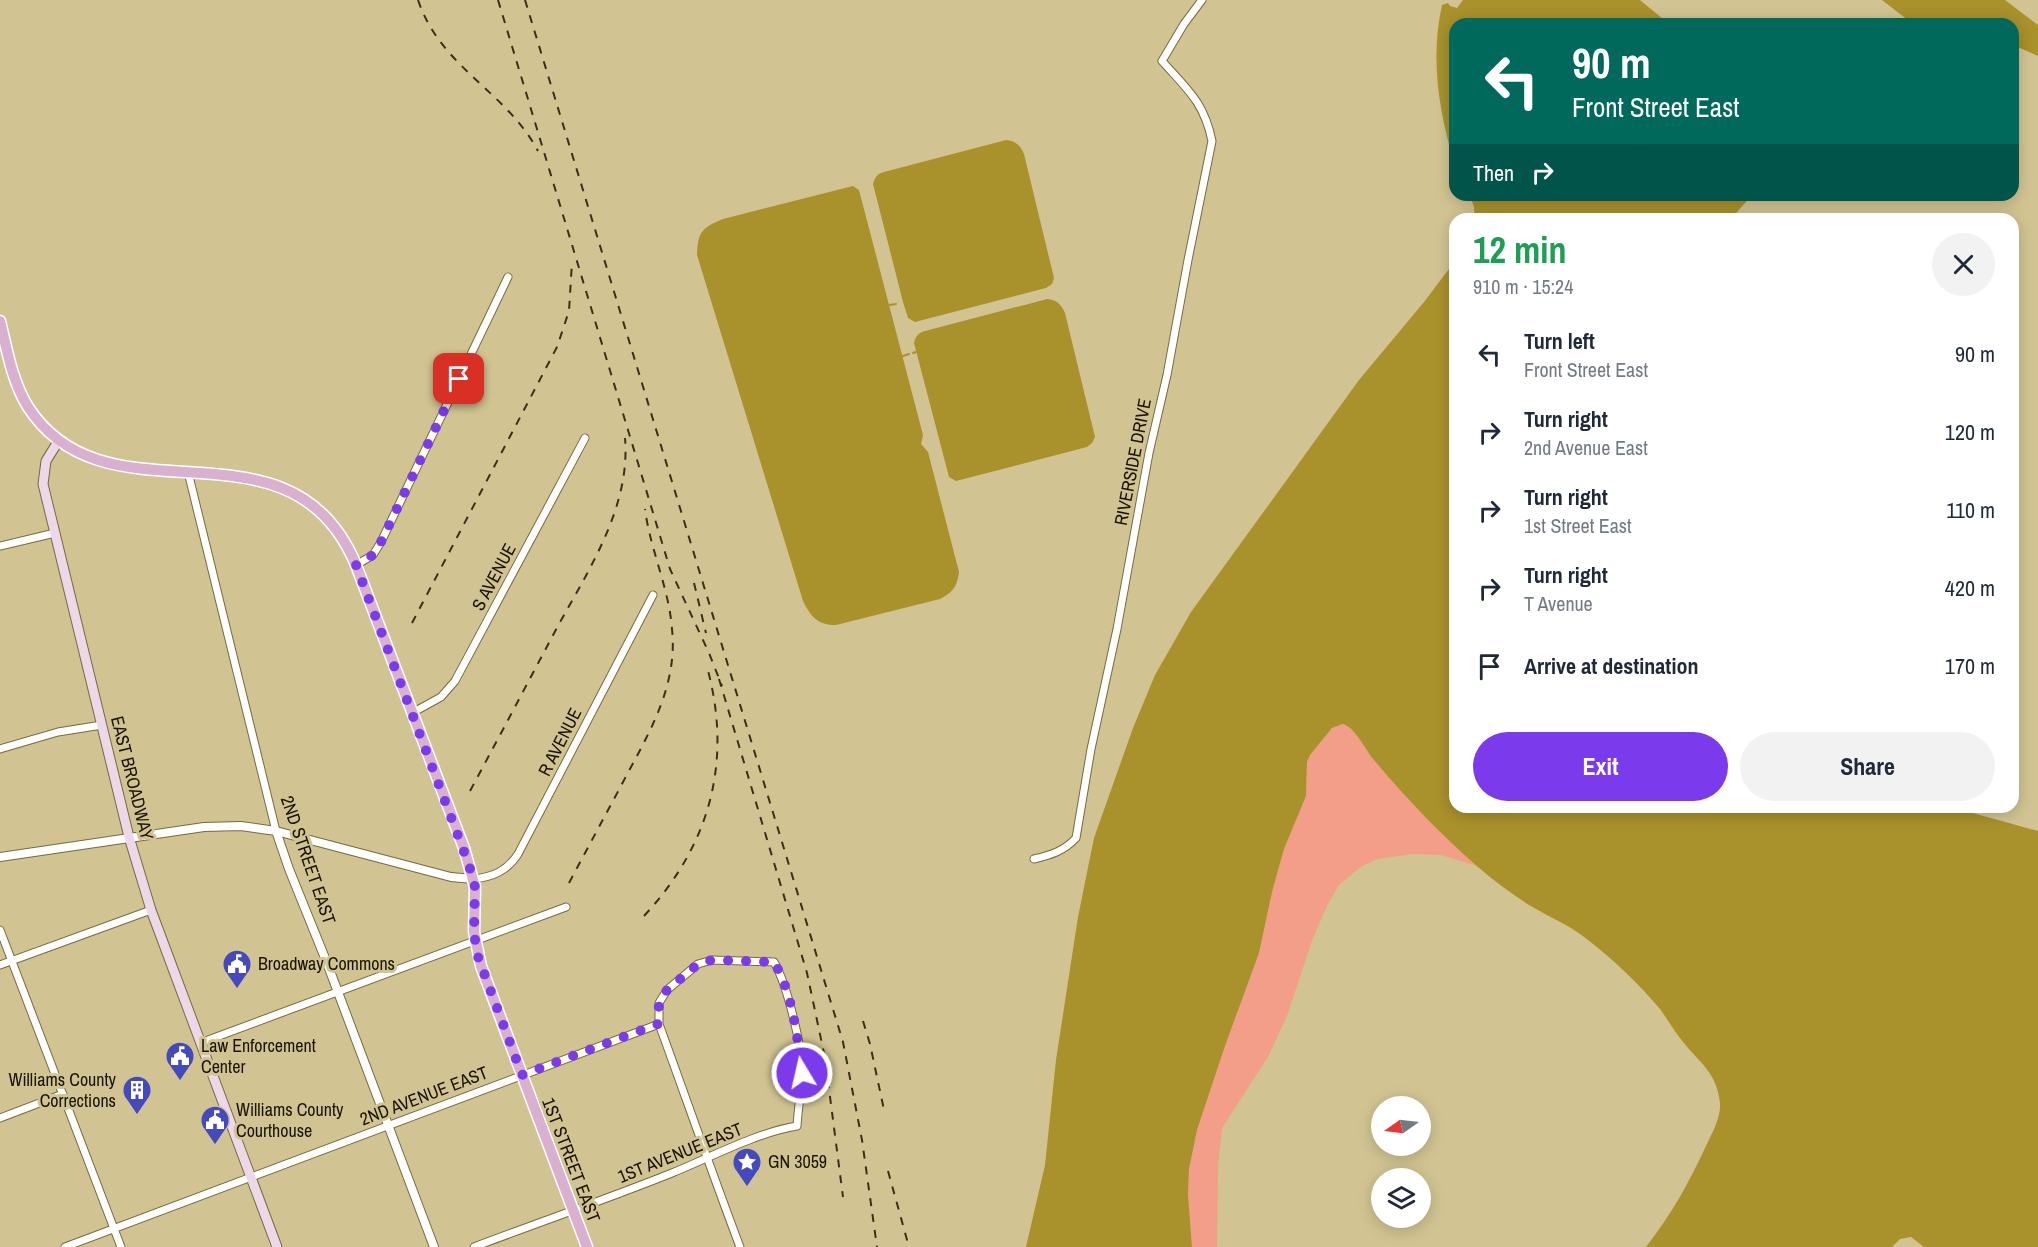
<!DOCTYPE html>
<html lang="en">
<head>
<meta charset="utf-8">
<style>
  body { margin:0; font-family:"Archivo Narrow",sans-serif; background:#f2f2f3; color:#1f2937; height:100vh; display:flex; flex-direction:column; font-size:22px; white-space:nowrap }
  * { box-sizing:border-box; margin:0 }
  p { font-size:20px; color:#747a83 }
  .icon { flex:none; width:33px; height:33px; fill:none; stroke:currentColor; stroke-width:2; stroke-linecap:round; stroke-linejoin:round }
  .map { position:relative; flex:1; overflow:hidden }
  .drawer { position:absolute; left:1449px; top:213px; width:570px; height:600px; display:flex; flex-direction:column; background:#fff; border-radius:18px; box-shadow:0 3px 15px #0003 }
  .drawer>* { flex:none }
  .guide { position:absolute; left:1449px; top:18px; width:570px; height:183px; border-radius:18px; box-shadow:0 3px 15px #0003; background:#00695c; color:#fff; overflow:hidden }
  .needle { width:39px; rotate:256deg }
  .tools { position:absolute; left:1371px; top:1096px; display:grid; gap:12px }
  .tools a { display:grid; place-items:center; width:60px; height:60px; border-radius:50%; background:#fff; box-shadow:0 3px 15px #0003; font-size:30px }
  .pin { position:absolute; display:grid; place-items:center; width:51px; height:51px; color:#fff; margin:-26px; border-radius:12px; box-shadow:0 3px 9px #0006 }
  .me { position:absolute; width:66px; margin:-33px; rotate:351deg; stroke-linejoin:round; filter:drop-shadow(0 0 4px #0008) }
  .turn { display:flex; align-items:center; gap:21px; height:126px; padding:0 24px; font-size:27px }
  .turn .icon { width:78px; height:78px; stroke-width:2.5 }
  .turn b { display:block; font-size:42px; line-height:51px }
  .then { display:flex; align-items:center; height:57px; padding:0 24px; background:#0003; gap:12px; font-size:22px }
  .round { display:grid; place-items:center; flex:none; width:63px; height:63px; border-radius:32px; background:#f2f2f3 }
  .overview { display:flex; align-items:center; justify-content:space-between; height:102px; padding:0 24px }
  h1 { font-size:36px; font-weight:700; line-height:45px; color:#1e9e55 }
  .button { display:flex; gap:12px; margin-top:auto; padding:12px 24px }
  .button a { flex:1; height:69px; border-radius:36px; background:#7c3aed; color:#fff; font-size:24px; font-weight:700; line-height:69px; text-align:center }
  .button a+a { background:#f2f2f3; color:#1f2937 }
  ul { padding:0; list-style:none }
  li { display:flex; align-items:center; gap:18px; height:78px; padding:0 24px }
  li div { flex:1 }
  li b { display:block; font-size:22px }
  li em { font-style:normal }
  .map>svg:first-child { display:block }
</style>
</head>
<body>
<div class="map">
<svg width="2038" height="1247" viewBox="0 0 2038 1247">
  <rect width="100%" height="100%" fill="#d2c492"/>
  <path fill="#f39e88" d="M1342 724C1354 725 1366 751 1375 761 1407 798 1441 833 1477 866L1441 855 1412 854 1378 859 1362 866 1339 885 1328 904 1313 938 1287 1016 1268 1057 1222 1128 1218 1166 1217 1247H1192L1188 1195 1189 1169 1197 1130 1225 1046 1259 953 1272 892 1284 849 1306 796 1307 762 1310 755 1332 728Z"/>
  <path fill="#a9912c" d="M1463 0H1640L1669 24H1455V165C1439 113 1430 59 1442 5L1448 3 1450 6 1457 8Z
    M1882 0H2005L2038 25V56L2013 45V24H1913Z
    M1006 140C1016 141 1020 145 1024 154L1054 278 1052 284 1046 288 915 322 908 318 903 302 873 184C875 177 877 174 884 172Z
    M853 186 859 190 923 435 921 444 928 452 959 572C957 587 953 592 940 599L836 625C818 625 811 617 803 601L697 255C698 231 702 228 723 219Z
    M1470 195H1752L1731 219H1475L1474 207Z
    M1455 261V807H1951L2038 831V1247H1924L1911 1237 1900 1239 1892 1247H1646C1673 1212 1687 1186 1706 1146 1712 1133 1721 1118 1720 1103 1717 1073 1700 1063 1683 1042 1675 1032 1668 1020 1660 1009 1639 984 1614 960 1588 940 1570 925 1549 917 1529 905 1512 894 1494 881 1478 867 1441 835 1406 798 1374 760 1366 751 1354 725 1342 724L1332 728 1310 755 1307 762 1306 796 1284 849 1272 892 1259 953 1225 1046 1197 1130 1189 1169 1188 1195 1192 1247H1026L1045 1165 1056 1060 1078 917 1094 838 1133 728 1155 675 1191 612 1359 380 1424 302Z
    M1047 299C1057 300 1061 304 1065 313L1095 437 1092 443 1087 447 956 481 949 477 914 343C916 336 918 333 925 331Z"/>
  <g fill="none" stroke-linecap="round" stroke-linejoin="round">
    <path stroke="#a9912c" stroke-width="2" d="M890 305 896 304
      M913 353 916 352
      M903 356 909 354"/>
    <g stroke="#776a3a" stroke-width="9">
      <path id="minor" d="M188 472 276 831
        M0 546 55 533
        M356 565 373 555 381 542 508 277
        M412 713 441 697 455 681 585 438
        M0 749 58 732 102 725
        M1034 859C1051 855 1064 851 1076 838L1091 749 1117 629 1149 453 1167 375 1188 260 1212 141C1204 102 1187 89 1162 61L1184 24 1202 0
        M473 879C493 877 507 871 518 854L653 595
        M0 930 121 1247
        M0 965 151 910
        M200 1043 566 907
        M0 1118 63 1094
        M65 1247 659 1024
        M474 1247C540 1222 607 1199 672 1173 709 1158 758 1132 797 1126 798 1109 801 1092 802 1075 803 1049 787 984 774 962L712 960 698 964 667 990 659 1003V1024C686 1098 712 1173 740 1247"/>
    </g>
    <g stroke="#776a3a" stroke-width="10">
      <path id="tertiary" d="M276 831 289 869 327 963 434 1247
        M0 857 204 827 241 826 276 831 451 877 473 879"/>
    </g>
    <g stroke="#776a3a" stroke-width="11">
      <path id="secondary" d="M59 440 46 461 43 484 129 837 151 910 277 1247"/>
    </g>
    <g stroke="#fff" stroke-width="13">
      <path id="primary" d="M0 321C7 350 12 381 28 407 108 531 290 406 356 565L464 848 475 887 474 932 481 966 587 1247"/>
    </g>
    <use href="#minor" stroke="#fff" stroke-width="7"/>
    <use href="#tertiary" stroke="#fff" stroke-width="8"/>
    <use href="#secondary" stroke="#ecd8e8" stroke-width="9"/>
    <use href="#primary" stroke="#dab0d1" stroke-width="10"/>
    <path stroke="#38311a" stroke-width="2" stroke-dasharray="8 8" stroke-linecap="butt" d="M418 0C441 68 506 91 538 151
      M498 0 670 569 709 653 722 686
      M525 0 843 1042 862 1140 877 1247
      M694 583 706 633
      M412 623 557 347 569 311 572 262
      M719 679 807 973 825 1058 843 1197
      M470 791C498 739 525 688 552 637 585 575 631 510 625 438
      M569 883C587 849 605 816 623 782 649 733 678 686 672 629 669 588 650 549 645 509
      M644 916C710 845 733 761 707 667
      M863 1021 870 1044 884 1110
      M888 1171 909 1247"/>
  </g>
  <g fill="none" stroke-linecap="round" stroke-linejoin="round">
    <path stroke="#7c3aed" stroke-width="10" stroke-dasharray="0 18" d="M459 379 381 542 373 555 356 565 469 865 475 887 474 932 477 954 522 1075 658 1024 659 1003 667 990 698 964 712 960 774 962C793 994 797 1036 802 1073"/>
  </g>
  <defs>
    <g id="civic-pin" transform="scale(1.5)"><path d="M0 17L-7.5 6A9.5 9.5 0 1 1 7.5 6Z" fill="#4449be" stroke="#d2c492"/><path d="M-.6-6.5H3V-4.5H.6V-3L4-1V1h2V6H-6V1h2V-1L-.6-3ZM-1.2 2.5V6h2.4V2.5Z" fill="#fff"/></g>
    <g id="building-pin" transform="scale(1.5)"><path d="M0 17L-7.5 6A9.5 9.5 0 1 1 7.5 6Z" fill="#4449be" stroke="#d2c492"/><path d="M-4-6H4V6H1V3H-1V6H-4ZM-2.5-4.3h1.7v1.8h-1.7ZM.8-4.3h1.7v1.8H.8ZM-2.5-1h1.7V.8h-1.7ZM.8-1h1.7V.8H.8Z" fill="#fff"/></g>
    <g id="sight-pin" transform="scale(1.5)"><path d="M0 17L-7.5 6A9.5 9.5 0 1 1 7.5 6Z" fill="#4449be" stroke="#d2c492"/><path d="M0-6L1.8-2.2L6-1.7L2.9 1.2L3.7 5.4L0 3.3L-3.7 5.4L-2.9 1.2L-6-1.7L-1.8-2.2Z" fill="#fff"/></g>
  </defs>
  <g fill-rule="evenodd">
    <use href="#civic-pin" x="237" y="964"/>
    <use href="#civic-pin" x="180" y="1056"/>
    <use href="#building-pin" x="137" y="1090"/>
    <use href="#civic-pin" x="215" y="1120"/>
    <use href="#sight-pin" x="747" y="1162"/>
  </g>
  <g text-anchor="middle" stroke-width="6" stroke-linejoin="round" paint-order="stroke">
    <g font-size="18" fill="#181302" stroke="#d2c492">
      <text transform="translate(1133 462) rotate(-79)" y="6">RIVERSIDE DRIVE</text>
      <text transform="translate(494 577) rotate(-62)" y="6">S AVENUE</text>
      <text transform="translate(560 742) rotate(-63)" y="6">R AVENUE</text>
      <text transform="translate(132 778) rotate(76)" y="6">EAST BROADWAY</text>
      <text transform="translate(308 860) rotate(71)" y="6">2ND STREET EAST</text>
      <text transform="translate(424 1096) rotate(-21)" y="6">2ND AVENUE EAST</text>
      <text transform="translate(680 1153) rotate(-22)" y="6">1ST AVENUE EAST</text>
      <text transform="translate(571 1160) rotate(69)" y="6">1ST STREET EAST</text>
    </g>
    <g font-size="18" fill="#181302" stroke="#d2c492" text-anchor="start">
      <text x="258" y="970">Broadway Commons</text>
      <text x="201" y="1052">Law Enforcement<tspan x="201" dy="21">Center</tspan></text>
      <text x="116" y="1086" text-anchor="end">Williams County<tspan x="116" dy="21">Corrections</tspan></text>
      <text x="236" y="1116">Williams County<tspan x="236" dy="21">Courthouse</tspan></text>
      <text x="768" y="1168">GN 3059</text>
    </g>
  </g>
</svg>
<div class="tools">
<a><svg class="needle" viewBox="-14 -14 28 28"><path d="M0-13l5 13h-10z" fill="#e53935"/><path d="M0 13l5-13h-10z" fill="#747a83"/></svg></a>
<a><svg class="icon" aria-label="layers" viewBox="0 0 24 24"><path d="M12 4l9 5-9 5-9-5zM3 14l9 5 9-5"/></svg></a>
</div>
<div class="pin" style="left:459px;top:379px;background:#d93025"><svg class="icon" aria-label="arrive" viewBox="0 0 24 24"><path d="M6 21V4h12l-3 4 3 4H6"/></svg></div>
<svg class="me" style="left:802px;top:1073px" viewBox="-20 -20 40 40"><circle r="17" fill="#7c3aed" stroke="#fff" stroke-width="3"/><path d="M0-11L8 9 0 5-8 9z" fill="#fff"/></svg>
<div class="guide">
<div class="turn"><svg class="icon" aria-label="left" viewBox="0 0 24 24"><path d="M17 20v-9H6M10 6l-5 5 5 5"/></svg><div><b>90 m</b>Front Street East</div></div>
<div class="then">Then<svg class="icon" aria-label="right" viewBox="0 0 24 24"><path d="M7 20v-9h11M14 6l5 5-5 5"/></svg></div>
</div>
<section class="drawer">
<div class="overview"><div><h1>12 min</h1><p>910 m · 15:24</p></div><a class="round"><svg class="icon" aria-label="close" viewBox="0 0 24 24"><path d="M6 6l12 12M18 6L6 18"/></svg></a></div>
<ul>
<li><svg class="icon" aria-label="left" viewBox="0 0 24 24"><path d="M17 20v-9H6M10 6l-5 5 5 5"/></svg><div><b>Turn left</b><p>Front Street East</p></div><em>90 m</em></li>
<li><svg class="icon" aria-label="right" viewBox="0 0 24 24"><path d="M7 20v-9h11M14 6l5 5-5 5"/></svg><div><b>Turn right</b><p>2nd Avenue East</p></div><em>120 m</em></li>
<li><svg class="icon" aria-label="right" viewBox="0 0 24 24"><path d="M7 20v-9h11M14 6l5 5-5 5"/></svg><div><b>Turn right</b><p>1st Street East</p></div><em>110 m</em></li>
<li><svg class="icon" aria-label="right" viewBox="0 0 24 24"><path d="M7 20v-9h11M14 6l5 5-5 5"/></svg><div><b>Turn right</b><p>T Avenue</p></div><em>420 m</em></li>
<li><svg class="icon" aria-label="arrive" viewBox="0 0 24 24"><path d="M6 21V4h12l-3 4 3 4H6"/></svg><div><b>Arrive at destination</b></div><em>170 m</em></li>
</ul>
<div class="button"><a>Exit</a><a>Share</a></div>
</section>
</div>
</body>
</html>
